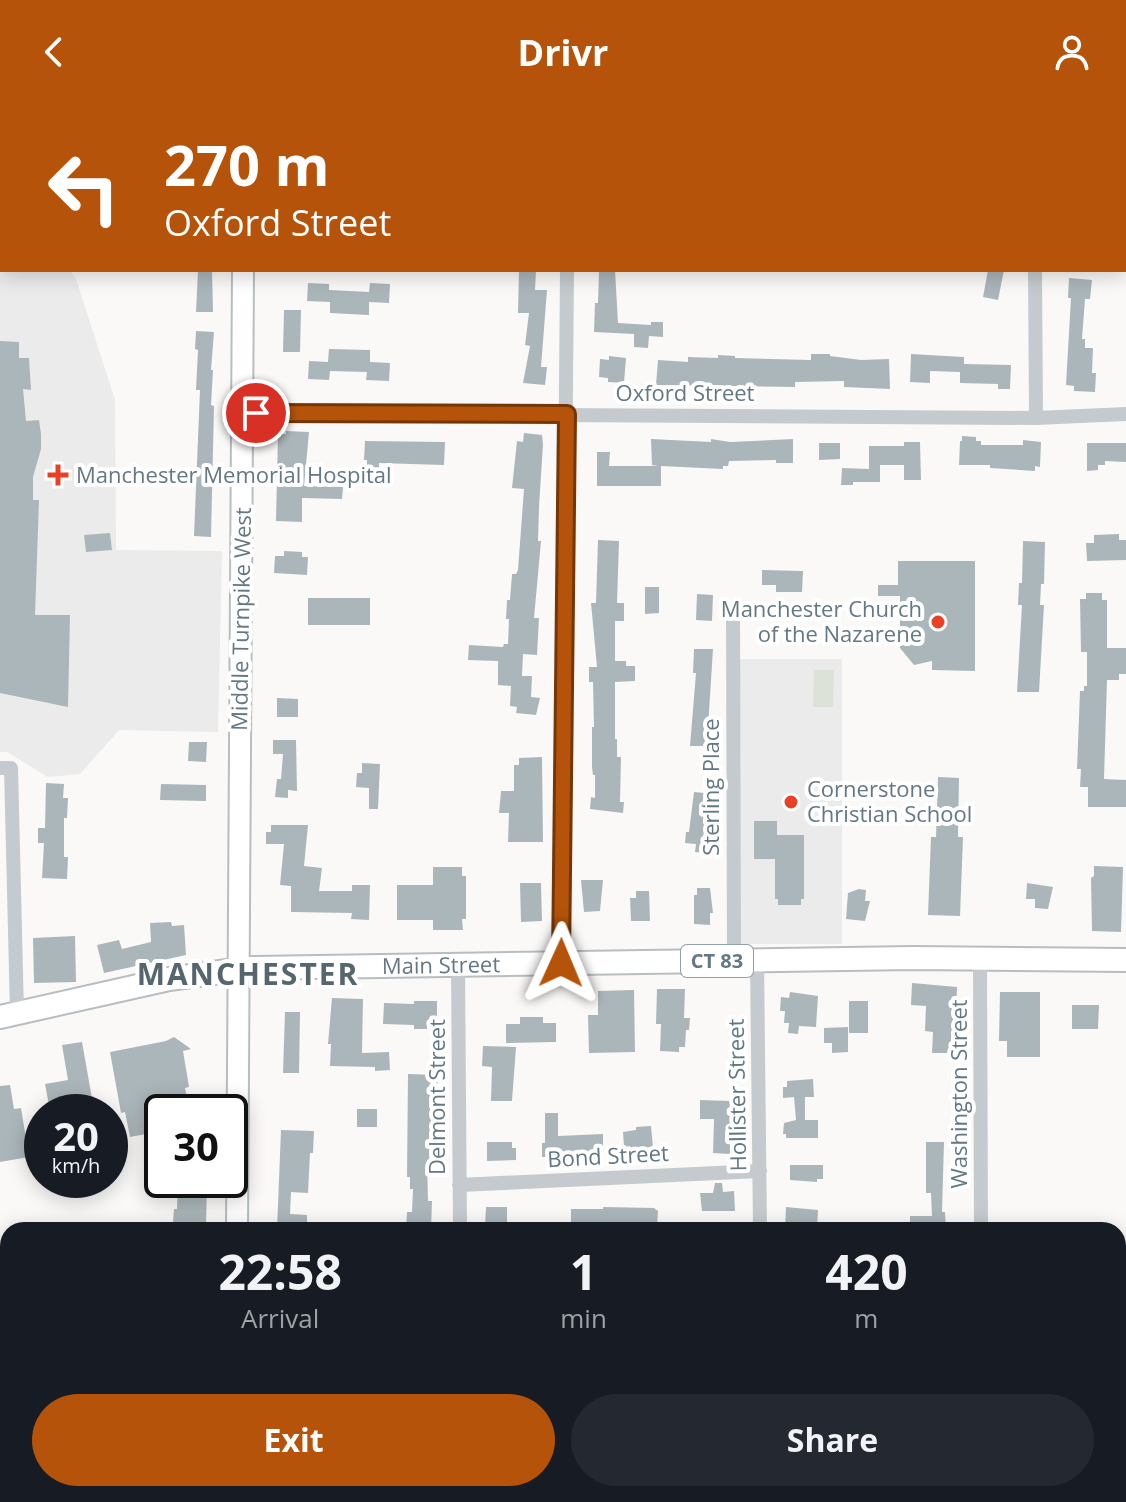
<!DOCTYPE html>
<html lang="en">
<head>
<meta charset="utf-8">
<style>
  body { margin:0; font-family:"Open Sans",sans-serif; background:#242831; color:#f1f3f6; height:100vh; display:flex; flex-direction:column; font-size:30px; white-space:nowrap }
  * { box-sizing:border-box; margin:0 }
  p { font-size:26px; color:#9ea1a6 }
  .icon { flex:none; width:44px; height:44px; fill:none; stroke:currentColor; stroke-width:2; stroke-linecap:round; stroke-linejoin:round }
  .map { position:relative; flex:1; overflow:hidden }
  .side { position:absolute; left:0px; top:1118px; width:1126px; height:280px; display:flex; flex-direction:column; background:#171b24; border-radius:24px 24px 0 0; box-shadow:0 4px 20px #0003 }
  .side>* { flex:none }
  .banner { position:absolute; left:0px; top:0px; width:1126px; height:168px; box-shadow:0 4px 20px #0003; background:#b45309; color:#fff; overflow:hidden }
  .speed { position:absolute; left:24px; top:990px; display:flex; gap:16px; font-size:40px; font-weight:700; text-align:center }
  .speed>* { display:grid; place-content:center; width:104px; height:104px; border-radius:50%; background:#171b24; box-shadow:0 4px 20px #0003; line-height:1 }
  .speed small { font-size:20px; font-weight:400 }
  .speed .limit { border:4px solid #111; border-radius:12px; background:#fff; color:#111 }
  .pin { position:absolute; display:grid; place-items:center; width:68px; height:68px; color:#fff; margin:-34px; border:4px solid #fff; border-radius:50%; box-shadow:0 2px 8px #0007 }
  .me { position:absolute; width:88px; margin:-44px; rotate:1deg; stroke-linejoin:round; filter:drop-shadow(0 0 6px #0008) }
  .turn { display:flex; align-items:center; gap:28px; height:168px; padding:0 32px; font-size:36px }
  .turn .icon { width:104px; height:104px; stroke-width:2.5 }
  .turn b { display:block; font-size:56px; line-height:68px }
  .eta { display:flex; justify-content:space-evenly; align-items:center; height:136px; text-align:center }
  .eta b { font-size:48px; font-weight:700; line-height:56px }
  .button { display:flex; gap:16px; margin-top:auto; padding:16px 32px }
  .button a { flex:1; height:92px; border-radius:48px; background:#b45309; color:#fff; font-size:32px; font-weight:700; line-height:92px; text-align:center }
  .button a+a { background:#242831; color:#f1f3f6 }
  header { display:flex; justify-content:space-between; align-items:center; height:104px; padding:0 32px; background:#b45309; color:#fff; font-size:36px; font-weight:700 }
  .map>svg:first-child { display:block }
</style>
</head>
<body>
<header><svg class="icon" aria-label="back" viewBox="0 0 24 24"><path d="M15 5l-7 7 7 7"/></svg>Drivr<svg class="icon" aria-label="person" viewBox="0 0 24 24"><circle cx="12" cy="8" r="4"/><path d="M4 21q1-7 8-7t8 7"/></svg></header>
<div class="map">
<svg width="1126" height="1398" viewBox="0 0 1126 1398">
  <rect width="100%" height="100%" fill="#faf9f7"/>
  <path fill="#eaebea" d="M0 104 2 166H70L76 175 115 296 116 446 222 447 218 628 119 626 80 670 48 673 7 648H0Z
    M740 555H842V840H740Z
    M774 1390H968V1398H774Z"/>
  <path fill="#dce2d8" d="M814 566H834L833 603H813Z"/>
  <path fill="#abb6ba" d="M198 166H212L213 208H196Z
    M519 166H536L535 186H547L541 263H547L545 281 523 279 530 242 525 241 529 209H518Z
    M599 166H615L618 219 651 221V218H663V233L649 232 648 244 634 243V230L594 228 595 199H598Z
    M988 166H1004L998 196 983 193Z
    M1069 174 1092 176 1090 195H1085L1082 235H1085V244H1093L1092 269H1096L1095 288 1074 287V282L1066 281 1071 194H1068Z
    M308 179 329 180V186L369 188 370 179 390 180 389 199 369 198V211L330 209V198L307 197Z
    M284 206H301L300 248H283Z
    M196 227 214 228 211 266H213L211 301 214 302 211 433 194 432 200 286H196L198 246 195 245Z
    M0 237 19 238V254H29L31 286 23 285 26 317 39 316 41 330V345L33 373V396H39L35 511H70L68 603 0 589Z
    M329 245 370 246V258L390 259 389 277 366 276 367 268 330 267 329 276 308 275 309 257 328 258Z
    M811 250H830V252L861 256 889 255 890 285 844 283V277L795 278V283L656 281 658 256 688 258V253L718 254V251L735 252V254L811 256Z
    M911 250 964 253V260L1011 261 1010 285H998V280L960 279V268L930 267V279L910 278Z
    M609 252 626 254 624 279 608 278V274L599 273 600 255 609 256Z
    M286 327 309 328 304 382 343 383 342 395 302 394V418L276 417 278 330H286Z
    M524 329 542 331 543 340 539 403 538 437H541L534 514H539L537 551 523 550 522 572H532L531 593 540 594 536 611 516 609 517 603 510 602 511 582 498 581V557L468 556 469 541 503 543 504 540H508L509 515H506L507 496H510L512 470H516L518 466 524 385 512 384 517 337 523 338Z
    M962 332 976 333V337H981V341H1023V336L1041 338 1040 363 1035 362V367L990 364V361H959L960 337H962Z
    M651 335 711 338V335L730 338 793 335V359H776V356L729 357 728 362H723V365L661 362V382H597V348H610L609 362H658L652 361Z
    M365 337 445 338 444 361 379 359V364L367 363V356H364Z
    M904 338H920L921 376H904V361H880V378H853V381H841L842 364 869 365V342H904Z
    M819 339H840V355L819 356Z
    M1087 339H1126V358L1105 357V361H1098V366L1087 367Z
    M110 429 112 446 86 448 84 431Z
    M1119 430V436H1126V456L1087 457 1086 439H1094V431Z
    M598 436 619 437 617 499H624V517H615V557H626V562H635V577L615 578V635H617V653H621L620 698H624L623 709 590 705 591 693 595 694V671H593L592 663V623H594L593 578H589V563H597L591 499H596Z
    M1023 437 1045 438 1044 480H1041L1040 501H1044L1039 588H1017L1022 501H1018L1019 479H1022Z
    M284 447 302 448V453H308L307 471 274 469 275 452H284Z
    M898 457H975V567L932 566V557L914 561 900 544V492H878V481H898Z
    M762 466 803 467 802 488H776V481H762Z
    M645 483H659V509L645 510Z
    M1086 489H1102V496H1107V544H1126V570H1119V576H1107L1104 675 1126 676V703H1088V683H1080L1081 665H1077L1080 587H1084V582H1087V548H1081L1080 495H1086Z
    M697 490 713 491 712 517 696 516Z
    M308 494H370V521H308Z
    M694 545H713L708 623 709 632H712V642H690L696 569H693Z
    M277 594 298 595V613H277Z
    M273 636H296L297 687 288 686V694L275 693 277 675H281L283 650H273Z
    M189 638H207L206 658 188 657Z
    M542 653 543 738H508L509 709H499L501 687H514V661H519V654Z
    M362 659 380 660 378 705H369V684L356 683 357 669H362Z
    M938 673 959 674 958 733H963L960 812 928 811 931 733H936Z
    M46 679 64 680 63 694H68L67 714H64V753H68L67 775 42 774 44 739H38V724H45Z
    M161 680 206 681V697L160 696Z
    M694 688 714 690 711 750 695 748 696 740 685 739 686 728H689Z
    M754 717H777V731H804V795H801V801H778V795H775V755H754Z
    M271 721H308L304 762 322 764 319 787H352V781H370L369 816 351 815 352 809 291 808V782L280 781 284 740H266V728H271Z
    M1094 762 1123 763 1121 828 1092 827 1091 774 1094 772Z
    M433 763H462V772H466V815H462L463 826H433V816H397V781H433Z
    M581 776H603L600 807 584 808Z
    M520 779H541L542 817 521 818Z
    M1027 779 1053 783 1048 805 1035 804V795H1026Z
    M697 784H710L713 809H710V821L694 820V791H697Z
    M859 785 866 786 865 797H870L865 817 846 815 848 789Z
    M636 787H649L650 817H631L630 794H636Z
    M171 818 172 822 184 821 186 851 104 869 97 841 119 836 122 845 151 838 150 819Z
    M75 832 76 878 34 879 33 834Z
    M912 879 957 883 955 949H932L933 928 925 927 926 902 911 901Z
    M657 885H685L684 914H690L689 926H686L685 943H679V948L660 947 661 920H656Z
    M634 886 635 948 589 949 588 911H598V887Z
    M790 888 818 892 816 923 799 922 798 930 788 929 789 919H784L785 907H780L781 893 789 894Z
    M1000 888H1040V953H1007V937H999Z
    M332 894 363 895 362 949 389 948 390 966 375 967V963L330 962 331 940H328Z
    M414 897H437V920H427V925H414V921L383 920 384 899 414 900Z
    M849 897H868V929H849Z
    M1072 901H1099L1098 925H1072Z
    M285 908H300L299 969H283Z
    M520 913H543V919H556V938L506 939V920H520Z
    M848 923V948L832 949V939H824V924Z
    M174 933 191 945 183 947 189 983 185 984 190 1008H162V1027L130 1033 125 1008 121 1009 110 948 166 937Z
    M82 938 93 1000 50 1007 45 980 68 976 62 941Z
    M483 942 516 943 512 997H491L492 963 482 962Z
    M408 970 438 971 434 1027H431L429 1056H427L428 1097H432L431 1126H406L407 1108H412L413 1085H410V1073H407Z
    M813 975 814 993H805V1016H818V1034H786V1030H783L784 1019 796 1016 794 993 783 994V983H787V977Z
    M10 981 14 1005 21 1004 29 1053 0 1058V982Z
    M700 996 730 997V1050L713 1049 714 1015H700Z
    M357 1005H377V1023H357Z
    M545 1009H558V1032L603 1030V1047L557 1049V1053H542V1039H545Z
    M651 1022 653 1043 630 1045V1042L624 1043 623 1028 636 1026V1023Z
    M281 1026 314 1027 313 1049H310L308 1089 291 1088 290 1110 307 1111V1126H277Z
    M487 1038H512V1044H516V1056L487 1057Z
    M926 1038H944L942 1108H945L946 1126H910V1112H932L931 1089H926Z
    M790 1061H823V1075H817V1078L790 1076Z
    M178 1076H207L206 1123 173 1118 174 1105H177Z
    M715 1079H722L723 1088 734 1087 735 1107H702L700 1089H713Z
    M486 1103H507V1124H485Z
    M603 1103 654 1104 658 1107 657 1122 655 1126H638V1121L592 1120V1123H586V1126H571V1105H603Z
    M786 1103 818 1106 817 1126H785Z"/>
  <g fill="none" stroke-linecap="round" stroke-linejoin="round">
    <g stroke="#b7bec1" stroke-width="24">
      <path id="secondary" d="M244 2V0
        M237 1126 243 166
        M234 1398V1390"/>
    </g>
    <g stroke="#b8bdc0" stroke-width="26">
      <g id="primary">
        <path id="s1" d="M0 913 169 875 249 864 913 854 1126 856"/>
      </g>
    </g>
    <path stroke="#c4cacd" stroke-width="14" d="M479 0 488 2
      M89 2 90 0
      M568 2V0
      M1038 2V0
      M0 88H2
      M1035 166 1036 314
      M243 309 1036 314 1126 310
      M733 509 734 857
      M0 664H11L17 909
      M980 855 981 1126
      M757 856 760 1126
      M561 859 567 166
      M458 861 460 1126
      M459 1081 760 1067
      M0 1237H8
      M461 1390V1398
      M762 1390 763 1398
      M980 1390V1398"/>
    <use href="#secondary" stroke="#fff" stroke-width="20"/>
    <use href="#primary" stroke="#fff" stroke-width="22"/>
  </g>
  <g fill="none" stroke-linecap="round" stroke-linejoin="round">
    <g stroke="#753606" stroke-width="20">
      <path id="route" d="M256 309 567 310 561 859"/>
    </g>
    <use href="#route" stroke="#b45309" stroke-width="14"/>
  </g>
  <g fill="#ea4126" stroke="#fff" stroke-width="3">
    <path d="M54 359h8v8h8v8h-8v8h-8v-8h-8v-8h8z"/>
    <circle cx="938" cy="518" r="8"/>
    <circle cx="791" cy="698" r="8"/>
  </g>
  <g text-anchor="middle" stroke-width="8" stroke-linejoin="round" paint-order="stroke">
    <rect fill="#fff" stroke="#92a0a8" stroke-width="2" x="681" y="841" width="72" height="32" rx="6"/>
    <g font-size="20" font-weight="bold" fill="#637883">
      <text x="717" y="864">CT 83</text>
    </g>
    <g font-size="22" fill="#637883" stroke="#fff">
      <text x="685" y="297">Oxford Street</text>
      <text transform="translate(241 515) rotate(-89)" y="8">Middle Turnpike West</text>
      <text transform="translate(711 683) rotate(-90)" y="8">Sterling Place</text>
      <text dy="8" stroke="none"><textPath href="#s1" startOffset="446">Main Street</textPath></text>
      <text transform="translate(959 990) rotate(-90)" y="8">Washington Street</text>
      <text transform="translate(737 991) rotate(-91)" y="8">Hollister Street</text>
      <text transform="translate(437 993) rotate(-90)" y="8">Delmont Street</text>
      <text transform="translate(608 1052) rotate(-3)" y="8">Bond Street</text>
    </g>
    <g font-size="22" fill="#637883" stroke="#fff" text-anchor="start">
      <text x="76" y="379">Manchester Memorial Hospital</text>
      <text x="922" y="513" text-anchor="end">Manchester Church<tspan x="922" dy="25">of the Nazarene</tspan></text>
      <text x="807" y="693">Cornerstone<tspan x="807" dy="25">Christian School</tspan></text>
    </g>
    <g font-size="30" font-weight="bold" letter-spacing="2" fill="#56666e" stroke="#fff">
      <text x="248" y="881">MANCHESTER</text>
    </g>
  </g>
</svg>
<div class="speed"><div>20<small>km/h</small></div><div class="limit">30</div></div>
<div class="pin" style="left:256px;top:309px;background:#d93025"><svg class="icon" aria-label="arrive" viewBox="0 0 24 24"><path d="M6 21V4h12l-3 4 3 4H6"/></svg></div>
<svg class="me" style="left:561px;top:859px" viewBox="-20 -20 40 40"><path d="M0-17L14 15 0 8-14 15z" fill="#b45309" stroke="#fff" stroke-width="4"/></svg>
<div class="banner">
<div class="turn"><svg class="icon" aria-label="left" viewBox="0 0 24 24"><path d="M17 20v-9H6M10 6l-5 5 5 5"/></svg><div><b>270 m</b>Oxford Street</div></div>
</div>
<section class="side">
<div class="eta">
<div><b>22:58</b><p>Arrival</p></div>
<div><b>1</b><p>min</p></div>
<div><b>420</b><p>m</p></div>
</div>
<div class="button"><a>Exit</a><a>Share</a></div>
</section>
</div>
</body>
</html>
